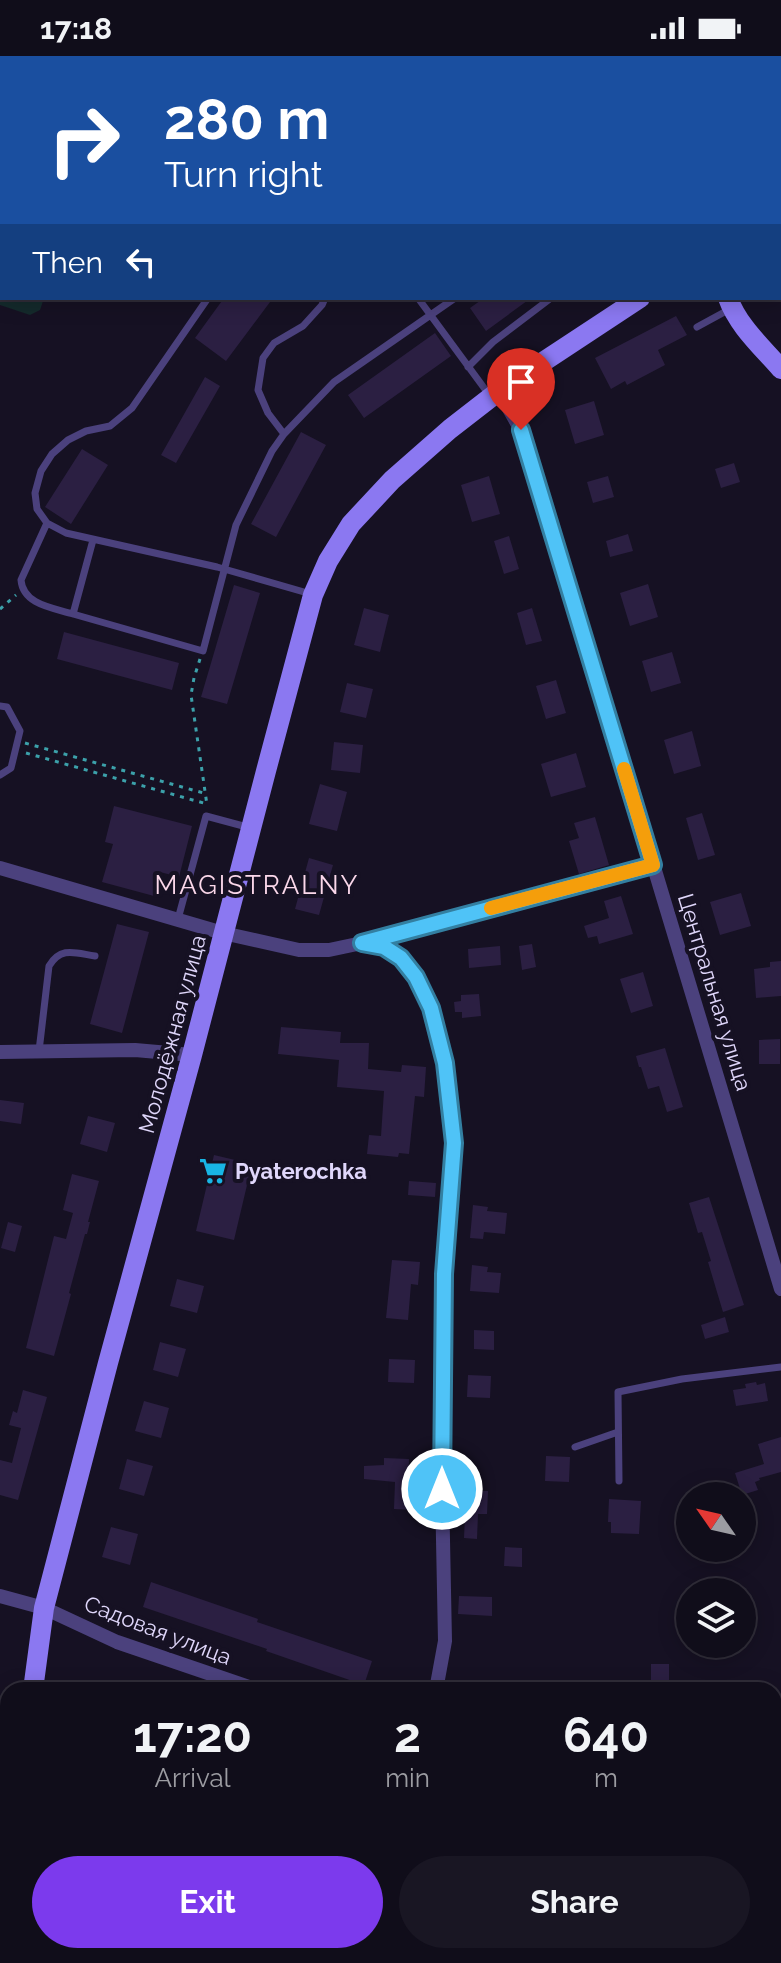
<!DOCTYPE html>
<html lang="en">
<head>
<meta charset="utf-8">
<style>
  body { margin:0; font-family:Raleway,sans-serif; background:#191623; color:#f1f3f6; height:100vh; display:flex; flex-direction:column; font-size:30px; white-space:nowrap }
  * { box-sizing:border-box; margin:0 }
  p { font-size:26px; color:#9c9ca2 }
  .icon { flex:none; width:44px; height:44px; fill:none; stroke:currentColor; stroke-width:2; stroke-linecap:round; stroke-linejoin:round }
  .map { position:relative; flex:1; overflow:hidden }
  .panel { position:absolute; left:0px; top:1626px; width:782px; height:282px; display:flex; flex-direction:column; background:#100d1a; border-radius:24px 24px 0 0; box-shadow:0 4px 20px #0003,0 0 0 2px #302d39 }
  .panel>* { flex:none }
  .hud { position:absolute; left:0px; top:0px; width:782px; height:244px; box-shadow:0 4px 20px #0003,0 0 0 2px #302d39; background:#1a4fa0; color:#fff; overflow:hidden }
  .needle { width:52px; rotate:304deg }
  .controls { position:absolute; left:676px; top:1426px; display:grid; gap:16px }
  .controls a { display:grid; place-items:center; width:80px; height:80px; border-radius:50%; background:#100d1a; box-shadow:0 4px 20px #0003,0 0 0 2px #302d39; font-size:40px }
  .pin { position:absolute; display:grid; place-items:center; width:68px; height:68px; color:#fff; margin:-82px -34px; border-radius:50% 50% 50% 0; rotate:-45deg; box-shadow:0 0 8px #0007 }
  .pin .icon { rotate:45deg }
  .me { position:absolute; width:88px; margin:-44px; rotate:0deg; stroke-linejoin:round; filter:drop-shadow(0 0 6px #0008) }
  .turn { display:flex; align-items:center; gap:28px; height:168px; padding:0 32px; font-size:36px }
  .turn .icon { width:104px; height:104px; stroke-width:2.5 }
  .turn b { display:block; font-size:56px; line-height:68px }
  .then { display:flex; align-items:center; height:76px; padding:0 32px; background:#0003; gap:16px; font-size:30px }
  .eta { display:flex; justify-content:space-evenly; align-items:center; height:136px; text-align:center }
  .eta b { font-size:48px; font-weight:700; line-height:56px }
  .cta { display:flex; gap:16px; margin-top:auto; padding:16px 32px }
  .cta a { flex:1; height:92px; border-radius:48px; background:#7c3aed; color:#fff; font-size:32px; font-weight:700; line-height:92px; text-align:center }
  .cta a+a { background:#191623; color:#f1f3f6 }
  .status { display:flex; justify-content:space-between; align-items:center; height:56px; padding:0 40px; background:#100d1a; direction:ltr }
  .status svg { height:22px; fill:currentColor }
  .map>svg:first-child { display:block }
</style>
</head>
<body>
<div class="status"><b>17:18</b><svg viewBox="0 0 49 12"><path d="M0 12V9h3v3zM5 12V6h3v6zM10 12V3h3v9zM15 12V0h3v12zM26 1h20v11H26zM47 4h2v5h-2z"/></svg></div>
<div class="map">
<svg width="781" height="1907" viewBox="0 0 781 1907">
  <rect width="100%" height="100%" fill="#161123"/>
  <path fill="#142a2c" d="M2 23V242H44L40 254 30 259 0 249V29Z"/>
  <path fill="#2b1f42" d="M224 242H273L226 305 195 282Z
    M484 242H531L486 275 470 252Z
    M676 260 687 279 658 294 665 309 627 329 625 325 611 333 595 302Z
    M435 277 451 300 364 362 348 339Z
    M205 321 220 330 176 407 161 399Z
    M594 345 604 379 575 388 565 354Z
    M301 376 326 389 276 481 251 468Z
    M82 393 108 409 71 468 45 451Z
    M734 407 740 426 721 432 715 413Z
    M489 420 500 458 472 466 461 429Z
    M608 420 614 441 593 447 587 426Z
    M628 478 633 495 610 501 606 485Z
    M509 480 519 513 504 518 494 485Z
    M648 528 658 561 630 570 620 537Z
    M234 529 260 537 227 648 201 641Z
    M364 552 389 559 380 596 354 589Z
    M532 552 542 585 526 589 517 557Z
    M64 576 179 607 172 634 57 603Z
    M672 596 681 627 651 636 642 605Z
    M556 624 566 657 546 663 536 630Z
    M347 627 373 633 366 662 340 656Z
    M692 675 701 710 674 718 664 684Z
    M334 686 363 689 360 717 331 714Z
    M576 697 586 731 551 741 541 708Z
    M320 728 347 736 337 775 309 768Z
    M114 750 192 770 179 821 160 816 154 840 102 826 113 788 105 786Z
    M702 757 715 799 698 804 686 762Z
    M595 761 609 809 579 818 569 785 579 782 574 767Z
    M309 802 333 809 319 859 295 853Z
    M741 837 751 870 720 879 710 846Z
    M621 840 633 878 599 888 597 880 588 882 584 870 609 862 604 845Z
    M117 868 149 876 122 977 90 968Z
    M532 888 536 911 522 914 519 890Z
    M500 890 501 909 469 912 468 893Z
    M781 905V940L756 942 754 913 770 911V906Z
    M643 916 653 950 631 957 620 923Z
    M479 938 481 960 462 962V956H455L454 946 461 945V939Z
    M281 971 341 976 340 987H369L368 1013 401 1016 402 1009 426 1011 424 1041 415 1040 409 1098 399 1097 398 1101 367 1098 369 1079 381 1080 384 1035 337 1031 339 1004 278 998Z
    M780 983V1008H759V984Z
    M665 992 683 1051 667 1056 659 1030 648 1033 641 1011H639L636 1000Z
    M0 1044 24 1047 21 1068 0 1065Z
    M88 1060 115 1067 107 1096 80 1088Z
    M214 1099 252 1108 234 1184 196 1175Z
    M72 1118 99 1125 88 1166H90L87 1178H85L69 1237 71 1238 54 1300 26 1292 54 1180 66 1183 73 1157 63 1154Z
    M409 1125 436 1127 435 1141 408 1139Z
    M709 1141 744 1249 723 1256 708 1206 711 1205 702 1176 698 1177 689 1147Z
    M473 1149 488 1151 487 1155 507 1157 505 1178 484 1176 483 1183 470 1182Z
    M8 1166 22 1170 15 1196 1 1192Z
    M392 1204 420 1206 418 1229 411 1228 408 1264 386 1262Z
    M472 1209 488 1211 487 1216 501 1217 499 1237 470 1235Z
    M177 1223 204 1230 197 1257 170 1250Z
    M725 1261 729 1276 705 1283 701 1269Z
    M474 1274 494 1275V1294L474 1293Z
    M160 1286 186 1293 178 1321 153 1314Z
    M389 1303 415 1304 414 1327 388 1326Z
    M468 1319 491 1320 490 1342 467 1341Z
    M756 1326 757 1329 765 1327 768 1345 736 1350 733 1334 746 1332 745 1328Z
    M23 1334 47 1341 18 1444 0 1439V1404L12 1407 21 1372 9 1369 13 1355 17 1357Z
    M144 1345 169 1352 161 1382 135 1375Z
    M781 1381V1416L759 1422 760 1424 755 1426 758 1434 742 1439 735 1417 764 1408 758 1388Z
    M546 1400 570 1401 569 1426 545 1425Z
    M384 1402 409 1403 408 1432 416 1433 415 1454 394 1453 395 1426 364 1423V1410L384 1409Z
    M127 1403 153 1410 144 1440 119 1433Z
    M466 1435H488L487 1458H478L477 1483 464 1482Z
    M609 1443 641 1445 639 1478 611 1477V1466H608Z
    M111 1471 138 1478 130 1509 102 1501Z
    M505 1491 522 1492V1511L504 1510Z
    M151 1526 258 1563 257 1566 372 1605 364 1629 266 1595 267 1593 143 1551Z
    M459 1540 492 1541V1560L458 1558Z
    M651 1608H669V1629H651Z"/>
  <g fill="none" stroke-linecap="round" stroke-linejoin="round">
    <path stroke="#3ca1aa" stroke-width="3" stroke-dasharray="4 6" stroke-linecap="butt" d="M398 0 404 2
      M780 3 781 1
      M0 553 16 539
      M200 603 194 622 191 639 207 749
      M25 687 207 738
      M26 697 207 748"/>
    <path stroke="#4b417d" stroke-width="7" d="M208 242 132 352 110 370 86 375 68 384 52 398 41 415 35 437 37 453 47 467 66 477 217 511 311 538
      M418 242 490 340
      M697 271 730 253
      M468 311 493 286 551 242
      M284 378 268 357 258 334 263 302 274 287 303 270 322 249 325 242
      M47 467 21 524C23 549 54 552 73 558
      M93 484 73 558 203 595 236 469 272 395 284 378 334 326 455 242
      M0 650 7 651 20 675 11 712 0 719
      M178 863 206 760 247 771
      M368 885 653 809
      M39 995 49 910C61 890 75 897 95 900
      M575 1391 618 1376
      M619 1425 618 1336 682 1323 781 1311"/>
    <path stroke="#4b417d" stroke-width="14" d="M113 0 119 2
      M515 0 520 2
      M780 31H781
      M499 335 521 374 535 416 781 1233
      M0 812 223 877 299 894H329L362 887 384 891 401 902 416 921 431 952 445 1007 454 1087 444 1218 442 1433 445 1585 436 1634
      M0 996 135 994 192 999
      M0 1540 44 1552 117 1586 258 1634
      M774 1741H781
      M0 1904 12 1907
      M304 1907 306 1900
      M614 1907V1900"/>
    <path stroke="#8b78f1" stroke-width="20" d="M780 42 781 41
      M728 242C738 270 762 291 781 313
      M33 1634 44 1552 108 1307 192 999 266 715 313 539 328 505 351 468 392 424 450 373 499 335 640 242
      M0 1770 8 1754"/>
    <path stroke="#18b5e5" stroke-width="4" stroke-dasharray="12 10" stroke-linecap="butt" d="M433 0 438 2
      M460 0 465 2
      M780 124 781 125"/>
  </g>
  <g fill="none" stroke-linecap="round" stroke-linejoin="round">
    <g stroke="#337fa1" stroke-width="20">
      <path id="route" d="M442 1433 444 1218 454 1087 445 1007 431 952 416 921 401 902 384 891 362 887 653 809 521 374"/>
    </g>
    <use href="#route" stroke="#4fc3f7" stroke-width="14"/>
    <path stroke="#f59e0b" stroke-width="14" d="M491 852 653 809 624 713"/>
  </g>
  <defs>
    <g id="supermarket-bare" transform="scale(2.16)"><path d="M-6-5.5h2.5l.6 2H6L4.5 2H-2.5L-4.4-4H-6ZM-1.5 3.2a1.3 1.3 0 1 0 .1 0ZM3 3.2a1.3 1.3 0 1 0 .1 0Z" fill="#18b5e5" stroke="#161123" stroke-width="2.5" paint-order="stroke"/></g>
  </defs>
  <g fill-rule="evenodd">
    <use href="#supermarket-bare" x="213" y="1115"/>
  </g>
  <g text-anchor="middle" stroke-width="8" stroke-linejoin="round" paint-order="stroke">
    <g font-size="22" fill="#e0d7fb" stroke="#161123">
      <text transform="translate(715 936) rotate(73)" y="8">Центральная улица</text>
      <text transform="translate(172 978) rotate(-75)" y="8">Молодёжная улица</text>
      <text transform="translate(158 1574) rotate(21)" y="8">Садовая улица</text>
    </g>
    <g font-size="22" font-weight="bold" fill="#e0d7fb" stroke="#161123" text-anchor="start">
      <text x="235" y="1123">Pyaterochka</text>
    </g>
    <g font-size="26" letter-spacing="2" fill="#fbd8ea" stroke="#161123">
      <text x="257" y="838">MAGISTRALNY</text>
    </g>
  </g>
</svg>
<div class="controls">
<a><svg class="needle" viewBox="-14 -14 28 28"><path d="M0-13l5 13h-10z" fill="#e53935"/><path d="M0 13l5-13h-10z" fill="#9c9ca2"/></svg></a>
<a><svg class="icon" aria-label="layers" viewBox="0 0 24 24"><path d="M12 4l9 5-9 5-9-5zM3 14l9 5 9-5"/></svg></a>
</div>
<div class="pin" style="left:521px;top:374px;background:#d93025"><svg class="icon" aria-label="arrive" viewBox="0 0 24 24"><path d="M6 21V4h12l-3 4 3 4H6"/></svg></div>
<svg class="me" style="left:442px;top:1433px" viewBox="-20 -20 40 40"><circle r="17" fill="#4fc3f7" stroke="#fff" stroke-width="3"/><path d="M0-11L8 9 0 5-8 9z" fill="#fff"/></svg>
<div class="hud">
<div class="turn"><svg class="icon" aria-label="right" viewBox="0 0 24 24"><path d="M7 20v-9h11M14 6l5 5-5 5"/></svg><div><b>280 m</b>Turn right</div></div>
<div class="then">Then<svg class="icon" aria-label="left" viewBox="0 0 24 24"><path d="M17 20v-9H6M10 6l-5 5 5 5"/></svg></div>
</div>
<section class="panel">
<div class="eta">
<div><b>17:20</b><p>Arrival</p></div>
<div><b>2</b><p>min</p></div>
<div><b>640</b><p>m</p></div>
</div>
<div class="cta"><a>Exit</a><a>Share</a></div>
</section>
</div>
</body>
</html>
